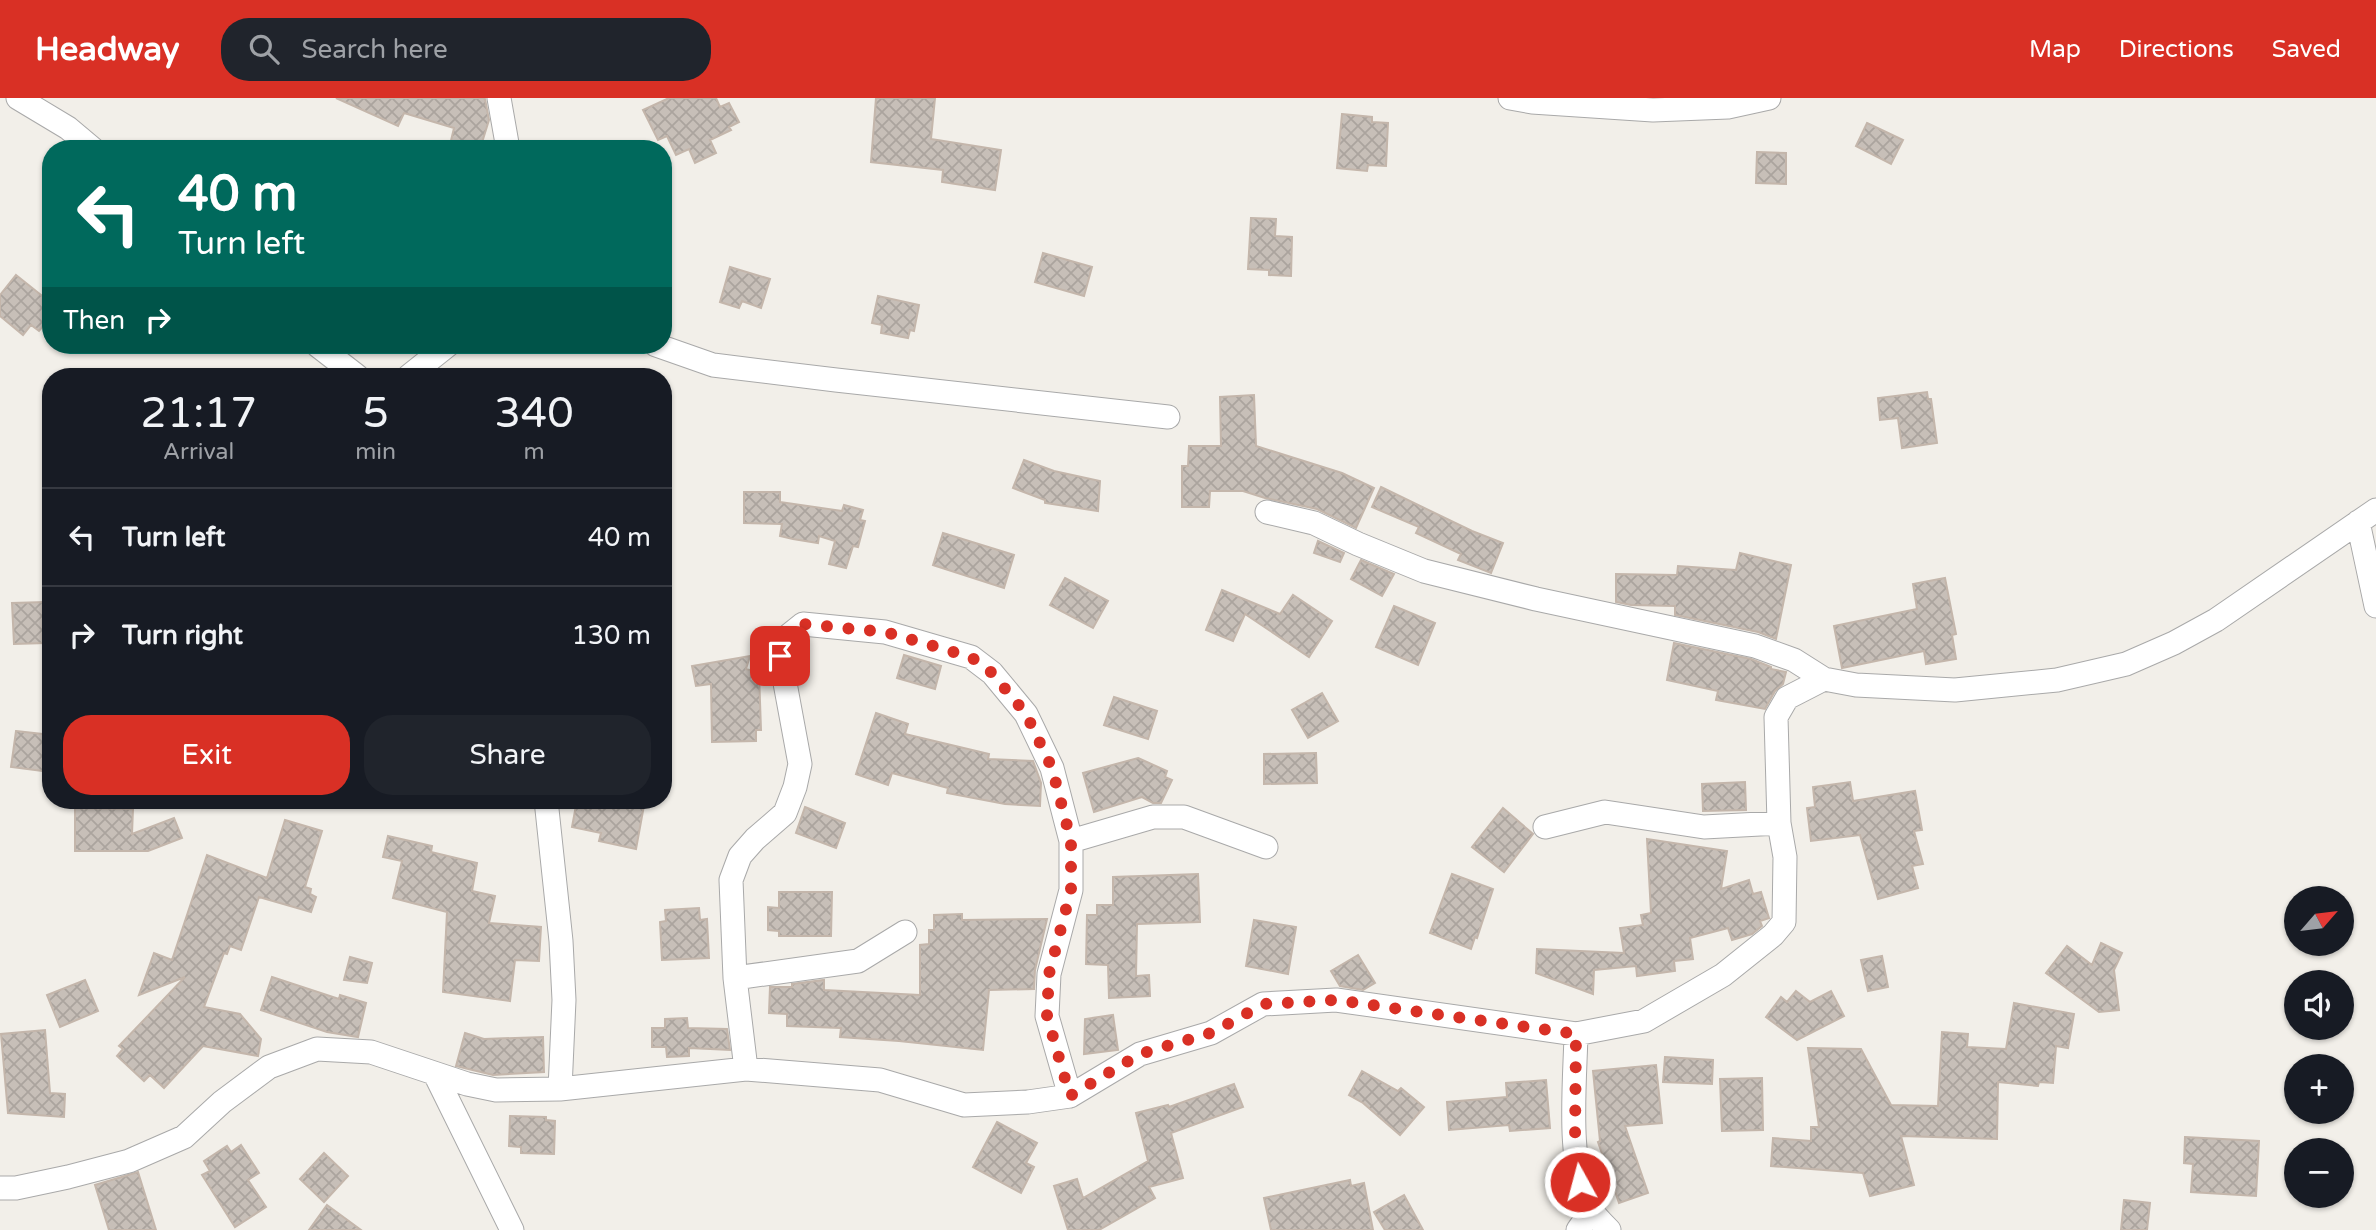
<!DOCTYPE html>
<html lang="en">
<head>
<meta charset="utf-8">
<style>
  body { margin:0; font-family:"Varela Round",sans-serif; background:#20242c; color:#f1f3f6; height:100vh; display:flex; flex-direction:column; font-size:26px; white-space:nowrap }
  * { box-sizing:border-box; margin:0 }
  p { font-size:23px; color:#9ea1a6 }
  .icon { flex:none; width:38px; height:38px; fill:none; stroke:currentColor; stroke-width:2; stroke-linecap:round; stroke-linejoin:round }
  .map { position:relative; flex:1; overflow:hidden }
  .side { position:absolute; left:42px; top:270px; width:630px; height:441px; display:flex; flex-direction:column; background:#171b24; border-radius:28px; box-shadow:0 2px 5px #0004 }
  .side>* { flex:none }
  .guide { position:absolute; left:42px; top:42px; width:630px; height:214px; border-radius:28px; box-shadow:0 2px 5px #0004; background:#00695c; color:#fff; overflow:hidden }
  .needle { width:46px; rotate:62deg }
  .fabs { position:absolute; left:2284px; top:788px; display:grid; gap:14px }
  .fabs a { display:grid; place-items:center; width:70px; height:70px; border-radius:50%; background:#171b24; box-shadow:0 2px 5px #0004; font-size:35px }
  .pin { position:absolute; display:grid; place-items:center; width:60px; height:60px; color:#fff; margin:-30px; border-radius:14px; box-shadow:0 4px 10px #0006 }
  .me { position:absolute; width:77px; margin:-38px; rotate:353deg; stroke-linejoin:round; filter:drop-shadow(0 0 5px #0008) }
  .turn { display:flex; align-items:center; gap:24px; height:147px; padding:0 21px; font-size:32px }
  .turn .icon { width:91px; height:91px; stroke-width:2.5 }
  .turn b { display:block; font-size:49px; line-height:60px }
  .then { display:flex; align-items:center; height:66px; padding:0 21px; background:#0003; gap:14px; font-size:26px }
  .eta { display:flex; justify-content:space-evenly; align-items:center; height:119px; text-align:center }
  .eta b { font-size:42px; font-weight:600; line-height:49px }
  .cta { display:flex; gap:14px; margin-top:auto; padding:14px 21px }
  .cta a { flex:1; height:80px; border-radius:28px; background:#d93025; color:#fff; font-size:28px; font-weight:600; line-height:80px; text-align:center }
  .cta a+a { background:#20242c; color:#f1f3f6 }
  ul { padding:0; list-style:none }
  li { display:flex; align-items:center; gap:21px; height:98px; padding:0 21px; border-top:2px solid #363941 }
  li div { flex:1 }
  li b { display:block; font-size:26px }
  li em { font-style:normal }
  header { display:flex; align-items:center; gap:42px; box-sizing:border-box; height:98px; padding:0 35px; background:#d93025; color:#fff }
  header strong { font-size:33px }
  nav { display:flex; gap:38px; margin-inline-start:auto; font-size:24px }
  .search { width:490px; height:63px; background:#20242c; display:flex; align-items:center; gap:18px; box-sizing:border-box; padding:0 24px; border-radius:28px; color:#9ea1a6; font-size:26px }
  .map>svg:first-child { display:block }
</style>
</head>
<body>
<header>
<strong>Headway</strong>
<div class="search"><svg class="icon" aria-label="search" viewBox="0 0 24 24"><circle cx="10" cy="10" r="6"/><path d="M15 15l6 6"/></svg>Search here</div>
<nav><a>Map</a><a>Directions</a><a>Saved</a></nav>
</header>
<div class="map">
<svg width="2376" height="1132" viewBox="0 0 2376 1132">
  <defs>
    <pattern id="building-cross-hatch" width="8" height="8" patternUnits="userSpaceOnUse" patternTransform="scale(1.75)"><rect width="8" height="8" fill="#c7bfb8"/><path d="M0 0l8 8M0 8l8-8" fill="none" stroke="#aba49e"/></pattern>
  </defs>
  <rect width="100%" height="100%" fill="#f2efe9"/>
  <path fill="url(#building-cross-hatch)" stroke="#c4b6ab" stroke-width="2" d="M336 0H483L485 1 489 22 480 51H449L454 30 404 15 398 28Z
    M669 0H716L720 9 729 5 739 24 729 29 731 32 710 42 716 55 695 65 689 51 676 57 667 38 658 42 643 12Z
    M876 0H935L931 41 1001 52 995 92 942 84 943 72 871 64Z
    M1342 16 1372 19V24L1388 25 1386 68 1368 67 1367 73 1337 70Z
    M1867 25 1903 42 1891 66 1856 48Z
    M1757 54 1786 55V86L1756 85Z
    M1251 120 1276 121 1275 138 1292 139 1291 178 1269 177V172L1248 171Z
    M1043 155 1092 169 1084 198 1035 184Z
    M730 169 770 181 761 210 742 203 739 210 720 204Z
    M16 177 51 205V219L39 233 31 227 23 237 0 218V197Z
    M878 198 919 207 914 233 910 232 908 240 881 235 882 227 872 225Z
    M1927 294 1928 301H1931L1937 345 1902 350 1898 320 1880 322 1878 300Z
    M1254 297 1256 348 1342 375 1374 390 1356 430 1317 411 1265 400 1243 393H1210L1209 409H1182V368H1188L1189 348H1221L1220 299Z
    M1024 362 1054 373 1100 383 1098 413 1045 405V402L1013 390Z
    M1381 389 1472 433 1503 445 1491 475 1458 462 1461 456 1416 435 1419 429 1372 409Z
    M744 394H780V404L842 413 844 407 863 412 860 422 865 423 858 449 853 448 846 470 829 466 835 443 819 438 818 445 793 441 780 438 782 426 744 425Z
    M943 435 1014 457 1004 490 933 467Z
    M1318 443 1344 455 1340 464 1314 455Z
    M1740 455 1791 467 1776 541 1758 534 1675 517V508L1631 507 1616 504V476L1677 477 1678 468 1736 472Z
    M1361 462 1394 476 1382 498 1351 481Z
    M1065 480 1108 503 1093 530 1050 507Z
    M1945 480 1956 536 1952 537 1956 561 1926 566 1924 553 1842 570 1834 528 1917 511 1913 486Z
    M1222 492 1280 516 1293 497 1332 523 1309 559 1245 516 1233 543 1206 532Z
    M45 504 46 545 14 546 12 505Z
    M1394 508 1435 525 1418 567 1376 549Z
    M1674 545 1751 561 1771 569V571L1786 574 1783 586 1775 593 1765 611 1716 602 1718 593 1667 582Z
    M904 557 941 568 935 591 897 580Z
    M750 558 746 571 759 575 761 632H756V643L712 644 711 586 696 588 692 568Z
    M1322 595 1338 623 1308 640 1292 612Z
    M1114 599 1157 613 1148 641 1104 627Z
    M876 615 908 626 905 636 989 656 988 661 1033 663 1041 685 1040 708 1005 706 947 695 948 690 892 675 888 687 856 676Z
    M16 633 51 637V674L11 669Z
    M1316 655 1317 685 1264 686V656Z
    M1138 660 1167 673 1165 679 1172 682 1161 705H1153L1142 699 1094 714 1083 675Z
    M1745 684 1746 712 1703 713 1702 686Z
    M1850 684 1853 703 1915 693 1922 732 1914 733 1923 766 1912 768 1918 790 1878 801 1860 737 1811 743 1807 710 1815 709 1813 689Z
    M577 702H645L636 751 599 743 601 735 572 729Z
    M805 709 845 725 836 750 796 735Z
    M75 710 133 711 132 736 174 720 182 740 148 753H75Z
    M1503 710 1533 736 1504 774 1472 749Z
    M285 722 322 733 305 789 311 791 310 796 316 799 311 814 259 799 241 852 230 848 227 856 224 855 204 909 240 916 261 941 258 958 203 948 164 990 150 977 144 983 117 958 123 951 119 948 185 879 139 897 154 855 172 862 207 757 267 780Z
    M388 738 432 748 431 754 477 765 472 793 495 798 489 825 541 829 539 863 515 862 510 903 443 894 447 814 393 800 402 763 383 759Z
    M1647 741 1727 753 1721 791 1749 782 1753 796 1761 794 1769 820 1760 823 1762 828 1752 836 1732 842 1728 830 1690 840 1693 861 1674 863 1675 873 1637 878 1636 868 1594 872 1593 896 1536 875 1537 851 1624 855 1620 830 1643 827 1641 817 1651 815Z
    M1198 776 1200 824 1137 826 1136 878 1149 877 1150 898 1109 900 1108 867 1086 866 1087 817H1097V807H1113V779Z
    M1452 776 1493 791 1477 840 1475 839 1471 851 1430 835Z
    M779 794H832L831 838H779V833L768 832V809L779 810Z
    M699 810 700 822 707 821 709 860 662 862 660 824 666 823 665 812Z
    M962 816V822L1047 821 1035 872 1034 891 989 892 983 952 899 943 840 939 841 930 787 928V916L769 915 770 889H792V886L824 882V892L920 897V847L929 846V832H934V817Z
    M1254 822 1296 829 1288 876 1246 868Z
    M2101 845 2122 855 2114 872 2119 912 2099 914 2046 875 2067 848 2092 867Z
    M1358 857 1375 885 1363 892 1340 888 1331 873Z
    M1882 858 1888 889 1868 893 1861 862Z
    M350 859 372 865 367 885 344 882Z
    M272 879 339 901 340 897 366 905 358 939 327 934 261 912Z
    M85 882 98 913 60 929 47 897Z
    M1796 893 1810 904 1831 893 1844 918 1797 942 1766 919 1781 899 1787 904Z
    M2014 905 2074 916 2068 950 2056 948 2053 985 2039 984 2038 988 1998 984 1997 1041 1901 1038 1914 1087 1870 1098 1863 1075 1771 1068 1773 1040 1811 1043V1029H1819L1808 950 1861 951 1891 1007 1938 1008 1942 934 1968 936 1967 949 2006 951Z
    M1113 917 1118 952 1084 956 1085 921Z
    M687 920 688 930 727 931 730 952 689 950V958L667 959 666 949H652V930H665V921Z
    M45 932 50 995 65 996 64 1019 8 1015 1 936Z
    M465 935 484 941 543 939 544 974 493 977 456 968Z
    M1665 959 1713 962 1712 986 1663 984Z
    M1656 967 1662 1025 1625 1028 1648 1095 1619 1105 1598 1044 1600 1043 1593 973Z
    M1362 973 1398 993 1401 990 1424 1009 1400 1037 1363 1005 1349 997Z
    M1762 980 1763 1032 1722 1033 1720 981Z
    M1546 982 1550 1030 1510 1033 1509 1027 1449 1032 1447 1004 1507 999 1506 985Z
    M1234 986 1243 1009 1171 1035 1183 1080 1149 1089 1155 1100 1099 1132H1068L1054 1088 1077 1081 1083 1100 1148 1063 1136 1015 1168 1007 1169 1009Z
    M510 1018 546 1019V1022L555 1023 554 1056 521 1055V1049L509 1048Z
    M997 1024 1037 1045 1026 1065 1034 1069 1021 1095 973 1069Z
    M2185 1039 2259 1043 2256 1098 2191 1094 2193 1066 2184 1065Z
    M241 1047 259 1075 248 1082 266 1109 235 1129 202 1077 210 1073 204 1063 227 1048 231 1054Z
    M324 1055 348 1078 324 1104 300 1081Z
    M138 1074 156 1132H109L95 1087Z
    M1350 1082 1351 1088 1364 1085 1373 1132H1271L1264 1100Z
    M1404 1097 1423 1132H1385L1374 1114Z
    M2124 1102 2150 1105 2147 1132H2121Z
    M327 1107 361 1132H309Z"/>
  <g fill="none" stroke-linecap="round" stroke-linejoin="round">
    <g stroke="#a9a9a9" stroke-width="25">
      <path id="minor" d="M18 0 68 30 93 51
        M499 0 508 51
        M1510 0 1532 4 1653 12 1728 9 1769 0
        M317 247 357 278
        M656 247 713 267 836 282 1168 319
        M409 278 448 247
        M1267 414 1314 425 1358 446 1424 473 1536 501 1755 548 1794 562 1824 581
        M2358 424 2376 508
        M546 702 561 843 564 902 560 991
        M1545 729 1605 714 1704 729 1779 725
        M1071 743 1153 719H1184L1266 749
        M735 880 858 863 905 834
        M1576 936C1575 985 1566 1069 1591 1112 1596 1119 1603 1126 1609 1132
        M746 971 735 880 731 782 740 758 755 741 785 715 795 689 800 666 780 558 788 538 803 526 885 534 971 559 992 575 1026 616 1052 670 1071 743V792L1049 876 1047 918 1070 998
        M435 976 512 1132
        M0 1090H16L68 1079 129 1063 184 1039 222 1004 269 969 317 951 371 954 467 986 496 992 560 991 746 971 880 982 964 1007 1028 1004 1070 998 1140 956 1211 935 1263 906 1336 902 1576 936 1644 923 1723 877 1773 837 1784 824 1785 759 1779 725 1776 619 1787 600 1824 581 1856 587 1955 592 2057 582 2126 566 2174 545 2216 522 2376 412
        M1578 1132 1592 1112"/>
    </g>
    <use href="#minor" stroke="#fff" stroke-width="23"/>
  </g>
  <g fill="none" stroke-linecap="round" stroke-linejoin="round">
    <path stroke="#d93025" stroke-width="12" stroke-dasharray="0 21.6" d="M780 558 788 538 803 526 885 534 971 559 992 575 1026 616 1052 670 1071 743V792L1049 876 1047 918 1070 998 1140 956 1211 935 1264 906 1336 902 1576 936 1575 1042 1580 1084"/>
  </g>
</svg>
<div class="fabs">
<a><svg class="needle" viewBox="-14 -14 28 28"><path d="M0-13l5 13h-10z" fill="#e53935"/><path d="M0 13l5-13h-10z" fill="#9ea1a6"/></svg></a>
<a><svg class="icon" aria-label="sound" viewBox="0 0 24 24"><path d="M4 9h4l5-4v14l-5-4H4zM17 9q2 3 0 6"/></svg></a>
<a>+</a>
<a>−</a>
</div>
<div class="pin" style="left:780px;top:558px;background:#d93025"><svg class="icon" aria-label="arrive" viewBox="0 0 24 24"><path d="M6 21V4h12l-3 4 3 4H6"/></svg></div>
<svg class="me" style="left:1580px;top:1084px" viewBox="-20 -20 40 40"><circle r="17" fill="#d93025" stroke="#fff" stroke-width="3"/><path d="M0-11L8 9 0 5-8 9z" fill="#fff"/></svg>
<div class="guide">
<div class="turn"><svg class="icon" aria-label="left" viewBox="0 0 24 24"><path d="M17 20v-9H6M10 6l-5 5 5 5"/></svg><div><b>40 m</b>Turn left</div></div>
<div class="then">Then<svg class="icon" aria-label="right" viewBox="0 0 24 24"><path d="M7 20v-9h11M14 6l5 5-5 5"/></svg></div>
</div>
<section class="side">
<div class="eta">
<div><b>21:17</b><p>Arrival</p></div>
<div><b>5</b><p>min</p></div>
<div><b>340</b><p>m</p></div>
</div>
<ul>
<li><svg class="icon" aria-label="left" viewBox="0 0 24 24"><path d="M17 20v-9H6M10 6l-5 5 5 5"/></svg><div><b>Turn left</b></div><em>40 m</em></li>
<li><svg class="icon" aria-label="right" viewBox="0 0 24 24"><path d="M7 20v-9h11M14 6l5 5-5 5"/></svg><div><b>Turn right</b></div><em>130 m</em></li>
</ul>
<div class="cta"><a>Exit</a><a>Share</a></div>
</section>
</div>
</body>
</html>
